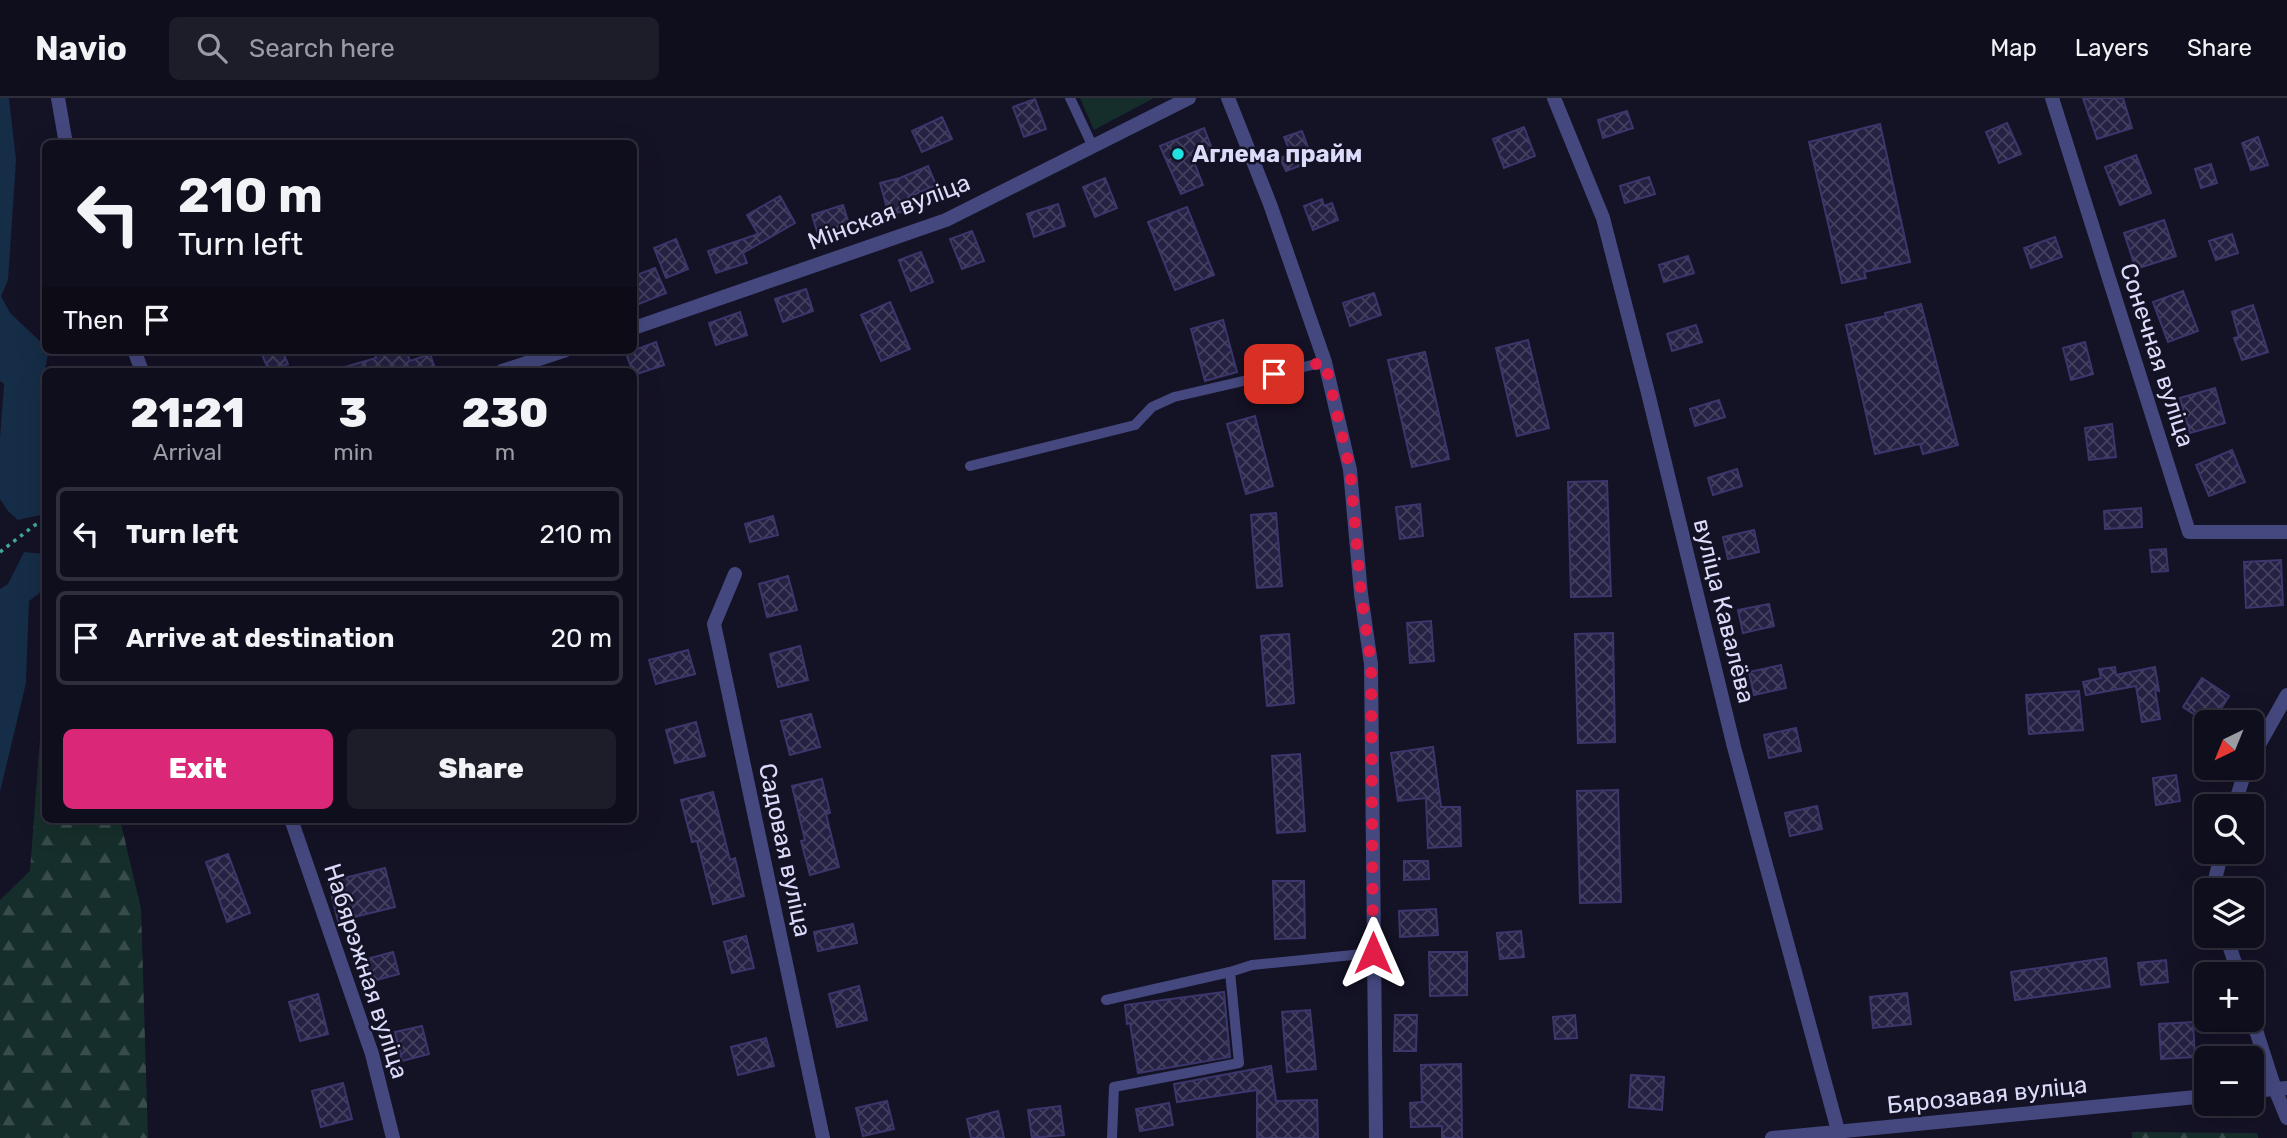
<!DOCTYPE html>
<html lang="en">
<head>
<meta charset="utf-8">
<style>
  body { margin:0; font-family:Rubik,sans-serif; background:#1d1c29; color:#f1f3f6; height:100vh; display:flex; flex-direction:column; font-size:26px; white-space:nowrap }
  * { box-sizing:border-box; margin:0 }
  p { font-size:23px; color:#9b9ca3 }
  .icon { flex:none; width:38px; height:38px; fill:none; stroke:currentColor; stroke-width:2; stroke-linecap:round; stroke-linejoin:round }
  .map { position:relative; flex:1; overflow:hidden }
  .sheet { position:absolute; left:42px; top:270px; width:595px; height:455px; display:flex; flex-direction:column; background:#0f0e1c; border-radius:10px; box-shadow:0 7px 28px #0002,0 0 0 2px #2f2e3b }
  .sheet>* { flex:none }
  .banner { position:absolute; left:42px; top:42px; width:595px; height:214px; border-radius:10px; box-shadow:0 7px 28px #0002,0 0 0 2px #2f2e3b; background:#0f0e1c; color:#f1f3f6; overflow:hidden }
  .needle { width:46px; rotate:223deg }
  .controls { position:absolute; left:2194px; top:612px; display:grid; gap:14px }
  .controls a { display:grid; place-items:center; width:70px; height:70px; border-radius:10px; background:#0f0e1c; box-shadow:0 7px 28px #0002,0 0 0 2px #2f2e3b; font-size:35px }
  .pin { position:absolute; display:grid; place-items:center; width:60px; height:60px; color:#fff; margin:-30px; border-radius:14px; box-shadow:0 4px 10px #0006 }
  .me { position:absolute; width:77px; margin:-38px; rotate:0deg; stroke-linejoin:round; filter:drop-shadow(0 0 5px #0008) }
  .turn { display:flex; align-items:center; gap:24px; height:147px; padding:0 21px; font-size:32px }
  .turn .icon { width:91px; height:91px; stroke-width:2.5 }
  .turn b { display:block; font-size:49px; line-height:60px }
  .then { display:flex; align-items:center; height:66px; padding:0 21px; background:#0003; gap:14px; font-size:26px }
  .eta { display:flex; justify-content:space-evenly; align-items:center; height:119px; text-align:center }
  .eta b { font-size:42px; font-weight:800; line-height:49px }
  .button { display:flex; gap:14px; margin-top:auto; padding:14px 21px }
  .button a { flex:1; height:80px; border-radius:10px; background:#db2777; color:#fff; font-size:28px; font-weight:800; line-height:80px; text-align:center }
  .button a+a { background:#1d1c29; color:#f1f3f6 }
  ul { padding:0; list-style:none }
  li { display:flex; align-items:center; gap:21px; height:94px; margin:0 14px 10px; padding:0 7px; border:4px solid #2f2e3b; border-radius:10px }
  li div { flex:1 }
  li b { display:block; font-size:26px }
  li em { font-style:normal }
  header { display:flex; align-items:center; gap:42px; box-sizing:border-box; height:98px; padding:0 35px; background:#0f0e1c; border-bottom:2px solid #2f2e3b }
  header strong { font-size:33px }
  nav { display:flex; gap:38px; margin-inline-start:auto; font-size:24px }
  .search { width:490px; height:63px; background:#1d1c29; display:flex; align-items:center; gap:18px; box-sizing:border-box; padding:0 24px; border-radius:10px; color:#9b9ca3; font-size:26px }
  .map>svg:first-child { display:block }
</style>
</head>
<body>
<header>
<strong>Navio</strong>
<div class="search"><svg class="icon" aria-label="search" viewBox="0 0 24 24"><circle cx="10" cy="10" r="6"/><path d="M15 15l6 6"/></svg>Search here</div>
<nav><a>Map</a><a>Layers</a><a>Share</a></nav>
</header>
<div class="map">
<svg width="2287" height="1040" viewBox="0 0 2287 1040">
  <defs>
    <pattern id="forest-firs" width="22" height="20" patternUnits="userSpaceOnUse" patternTransform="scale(1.75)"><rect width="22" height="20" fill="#162e2b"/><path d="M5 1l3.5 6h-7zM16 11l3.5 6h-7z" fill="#374c4b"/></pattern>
    <pattern id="building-cross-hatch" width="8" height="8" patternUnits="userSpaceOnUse" patternTransform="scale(1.75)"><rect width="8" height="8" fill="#242143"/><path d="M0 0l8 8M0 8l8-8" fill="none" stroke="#43415f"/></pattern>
  </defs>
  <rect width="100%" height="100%" fill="#141225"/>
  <path fill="url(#forest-firs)" d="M45 574 46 721H120L141 811 148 1040H0V802L30 773Z
    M2132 1034 2257 1035 2258 1040H2132Z"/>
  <path fill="#162e2b" d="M1080 0H1154L1094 32Z"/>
  <path fill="#152d46" d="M0 0H9L16 62 8 182 1 198 10 215 45 248 46 252H49L43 280 46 282 45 416 18 422 8 413 0 401V340L4 286 0 283Z
    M24 454 45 456V491L29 503 26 585 0 694V491L8 486Z"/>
  <path fill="url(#building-cross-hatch)" stroke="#3b366c" stroke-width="2" d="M2083 0H2123L2132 30 2097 41Z
    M1035 1 1046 31 1024 39 1013 9Z
    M1627 13 1633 30 1603 40 1598 22Z
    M942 19 952 41 922 54 912 33Z
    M2007 25 2021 56 1999 65 1986 34Z
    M1880 26 1910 164 1864 174 1866 180 1842 185 1809 44Z
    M1524 29 1535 58 1504 70 1493 41Z
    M1204 30 1214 56 1194 64 1203 87 1181 96 1160 48Z
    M1302 33 1313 63 1286 73 1280 60 1291 56 1284 39Z
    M2258 39 2268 67 2251 72 2242 45Z
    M2136 57 2151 95 2120 107 2105 69Z
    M2211 66 2217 85 2201 90 2195 71Z
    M928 68 936 87 909 99 912 111 889 117 880 85 900 80Z
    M1649 79 1655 96 1625 105 1620 88Z
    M1105 80 1117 110 1095 119 1083 89Z
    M780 98 795 125 743 155 747 165 716 175 708 153 758 136 747 117Z
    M1322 101 1324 108 1332 105 1338 122 1313 132 1304 108Z
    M1058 106 1065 128 1034 139 1027 116Z
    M843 107 850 129 819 140 812 117Z
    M1187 109 1214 177 1175 192 1148 124Z
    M2164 122 2176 158 2136 171 2124 135Z
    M972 133 984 163 962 171 950 141Z
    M2232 136 2238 155 2216 162 2209 143Z
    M2055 139 2062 159 2031 170 2024 150Z
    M676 141 688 171 666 180 654 150Z
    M921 154 933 184 911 193 899 162Z
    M1688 158 1694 175 1664 184 1659 167Z
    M655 170 666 195 634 208V178Z
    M806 191 813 213 783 224 775 201Z
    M2183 193 2198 233 2168 244 2153 204Z
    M1374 195 1381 217 1350 228 1343 205Z
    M890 204 910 251 881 263 861 217Z
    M1921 206 1958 347 1923 356 1920 346 1875 356 1846 227 1886 218 1885 215Z
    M2253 207 2268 254 2242 262 2234 240 2239 239 2232 214Z
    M740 214 747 237 716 247 709 225Z
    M1223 222 1237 274 1205 283 1191 231Z
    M1696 227 1702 244 1672 253 1667 236Z
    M1528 242 1549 330 1517 338 1496 250Z
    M656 244 664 267 634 277 626 255Z
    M2085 244 2093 276 2071 282 2063 250Z
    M260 252H282L288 266 269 273Z
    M374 252H406L410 263 430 256 436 273H346L345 269 376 260Z
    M1425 254 1449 361 1412 369 1388 262Z
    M2215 290 2225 325 2190 335 2180 300Z
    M1719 302 1725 319 1695 328 1690 311Z
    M1255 318 1273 388 1246 396 1227 326Z
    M2112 326 2116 359 2089 362 2085 330Z
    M2232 352 2245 384 2209 398 2196 367Z
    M1737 371 1742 388 1713 397 1708 380Z
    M1607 383 1611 498 1571 499 1568 384Z
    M1420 406 1423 438 1400 441 1396 409Z
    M2141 410 2142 429 2105 431 2104 413Z
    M1276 415 1282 488 1257 490 1251 417Z
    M773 418 778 437 750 444 745 426Z
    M1754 432 1759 454 1728 461 1723 439Z
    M2166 451 2168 473 2152 474 2150 452Z
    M2281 462 2283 507 2246 510 2244 464Z
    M788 478 797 512 767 519 759 486Z
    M1769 506 1774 528 1743 535 1738 512Z
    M1431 523 1434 563 1410 565 1407 525Z
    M1613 535 1615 644 1578 645 1575 536Z
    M1289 536 1294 605 1267 608 1261 538Z
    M800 548 808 582 778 589 770 556Z
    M688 552 695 576 656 586 649 562Z
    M1781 567 1786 590 1754 597 1749 574Z
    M2115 569 2116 577 2155 569 2159 593 2155 591 2160 621 2142 624 2136 588 2086 597 2083 584 2101 580 2099 571Z
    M2202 580 2229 598 2212 625H2207L2183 609Z
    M2079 593 2083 632 2029 636 2026 597Z
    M811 616 820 649 790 657 781 623Z
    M696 624 705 658 675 665 666 632Z
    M1796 630 1801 653 1769 660 1764 637Z
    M1433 649 1441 709H1460L1461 748 1428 750 1426 700 1398 703 1391 655Z
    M1300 656 1305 733 1277 735 1272 658Z
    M2176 677 2180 703 2156 707 2153 680Z
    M822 681 830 715 826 716 839 769 810 777 801 743 805 742 792 688Z
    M1618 692 1621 804 1580 805 1577 693Z
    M713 694 730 762 735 760 744 798 713 806 697 743 692 744 681 702Z
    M1817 708 1822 731 1790 738 1785 715Z
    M228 756 250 815 227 824 206 764Z
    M1404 763H1428L1429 781 1404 782Z
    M385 770 395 809 338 823 328 784Z
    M1273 783H1304L1305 840 1275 841Z
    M1436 811 1438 837 1400 839 1399 813Z
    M853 826 857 845 818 853 814 834Z
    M1521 833 1524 859 1500 861 1497 835Z
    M746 838 754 870 732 875 724 844Z
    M393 854 399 876 365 885 359 863Z
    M1429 854H1467V897L1430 898Z
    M2106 860 2110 889 2015 902 2011 874Z
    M2166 862 2168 884 2141 887 2138 865Z
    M859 888 867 922 837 929 829 896Z
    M1224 894 1230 959 1138 975 1130 925 1127 926 1125 907Z
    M1907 895 1911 926 1873 930 1870 899Z
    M318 896 328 936 300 943 289 904Z
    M1310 912 1316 971 1287 974 1282 914Z
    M1395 917H1417L1416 953H1394Z
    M1575 917 1577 940 1555 941 1553 919Z
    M2193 924 2195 959 2161 961 2159 926Z
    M422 928 429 956 402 963 395 934Z
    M766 940 774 968 738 977 731 949Z
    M1461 966 1462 1040H1442V1028L1411 1029 1410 1005 1422 1004 1421 967Z
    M1271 968 1276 1003 1317 1002 1318 1040H1257V992L1177 1004 1174 986Z
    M1631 977 1664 979 1662 1012 1629 1009Z
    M343 985 352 1021 321 1029 312 993Z
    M887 1003 894 1031 863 1038 856 1010Z
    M1169 1005 1173 1027 1140 1033 1136 1011Z
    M1060 1008 1064 1037 1032 1040 1028 1012Z
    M998 1013 1004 1040H971L967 1021Z"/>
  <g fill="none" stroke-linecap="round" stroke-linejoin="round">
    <path stroke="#40a997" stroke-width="3.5" stroke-dasharray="3.5 5" stroke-linecap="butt" d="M0 454 35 427 46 424"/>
    <path stroke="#44487e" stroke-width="10" d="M1070 0 1093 49
      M970 368 1135 327 1152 309 1174 299 1325 264
      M1106 902 1230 874 1252 867 1373 855
      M1112 1040 1114 989 1239 965 1230 874"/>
    <path stroke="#44487e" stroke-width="14" d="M58 0 66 46
      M1554 0 1603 120 1648 295 1734 649 1840 1040
      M2052 0 2189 434H2287
      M634 230 946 122 1189 0
      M134 252 142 273
      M502 273 566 252
      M735 476 714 526 823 1040
      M2252 659 2287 597
      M2234 709 2246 670
      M291 721 372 956 393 1040
      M2212 793 2222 754
      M2226 838 2239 877
      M2252 920 2275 991 2287 1020
      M2252 993 2287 990
      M1772 1040 2207 998"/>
    <path stroke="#44487e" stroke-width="14" d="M1228 0 1270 106 1325 264 1350 372 1361 496 1371 566 1376 1040"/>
  </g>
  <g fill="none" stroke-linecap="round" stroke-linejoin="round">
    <path stroke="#e11d48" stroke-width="12" stroke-dasharray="0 21.6" d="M1274 276 1325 264 1350 372 1361 496 1371 566 1373 855"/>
  </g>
  <circle fill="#20e1df" stroke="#141225" stroke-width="2.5" cx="1178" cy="56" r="7"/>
  <g text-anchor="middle" stroke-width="5" stroke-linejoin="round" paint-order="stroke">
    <g font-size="24" font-weight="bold" fill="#dbdbfa" stroke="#141225" text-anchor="start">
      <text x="1192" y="64">Аглема прайм</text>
    </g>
    <g font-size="24" fill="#dbdbfa" stroke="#141225">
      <text transform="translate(889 114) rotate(-21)" y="8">Мінская вуліца</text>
      <text transform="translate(2157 257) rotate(72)" y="8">Сонечная вуліца</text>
      <text transform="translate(1724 513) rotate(76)" y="8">вуліца Кавалёва</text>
      <text transform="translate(785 752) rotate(78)" y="8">Садовая вуліца</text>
      <text transform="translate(366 873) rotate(72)" y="8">Набярэжная вуліца</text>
      <text transform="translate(1987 997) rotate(-6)" y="8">Бярозавая вуліца</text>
    </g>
  </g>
</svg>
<div class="controls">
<a><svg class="needle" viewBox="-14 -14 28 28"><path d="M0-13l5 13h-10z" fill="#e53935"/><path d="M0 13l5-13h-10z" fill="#9b9ca3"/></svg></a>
<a><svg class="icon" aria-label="search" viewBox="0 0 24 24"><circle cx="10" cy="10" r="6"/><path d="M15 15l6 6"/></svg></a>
<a><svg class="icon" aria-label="layers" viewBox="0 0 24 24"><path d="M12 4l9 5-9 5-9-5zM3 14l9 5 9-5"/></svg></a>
<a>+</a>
<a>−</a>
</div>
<div class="pin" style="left:1274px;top:276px;background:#d93025"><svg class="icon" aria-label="arrive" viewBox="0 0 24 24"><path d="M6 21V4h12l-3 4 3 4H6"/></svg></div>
<svg class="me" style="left:1373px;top:855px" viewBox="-20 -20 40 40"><path d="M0-17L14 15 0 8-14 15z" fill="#e11d48" stroke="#fff" stroke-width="4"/></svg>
<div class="banner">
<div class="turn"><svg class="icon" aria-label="left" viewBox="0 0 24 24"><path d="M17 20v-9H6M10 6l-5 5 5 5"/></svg><div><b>210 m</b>Turn left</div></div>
<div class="then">Then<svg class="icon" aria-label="arrive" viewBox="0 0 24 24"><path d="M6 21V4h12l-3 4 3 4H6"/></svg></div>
</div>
<section class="sheet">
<div class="eta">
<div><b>21:21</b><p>Arrival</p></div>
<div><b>3</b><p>min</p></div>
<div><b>230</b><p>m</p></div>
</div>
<ul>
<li><svg class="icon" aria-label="left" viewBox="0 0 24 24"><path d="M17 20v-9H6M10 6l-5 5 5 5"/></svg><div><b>Turn left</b></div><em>210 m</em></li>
<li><svg class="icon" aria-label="arrive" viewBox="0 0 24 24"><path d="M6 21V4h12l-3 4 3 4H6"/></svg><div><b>Arrive at destination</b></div><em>20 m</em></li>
</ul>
<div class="button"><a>Exit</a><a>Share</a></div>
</section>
</div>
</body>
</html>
